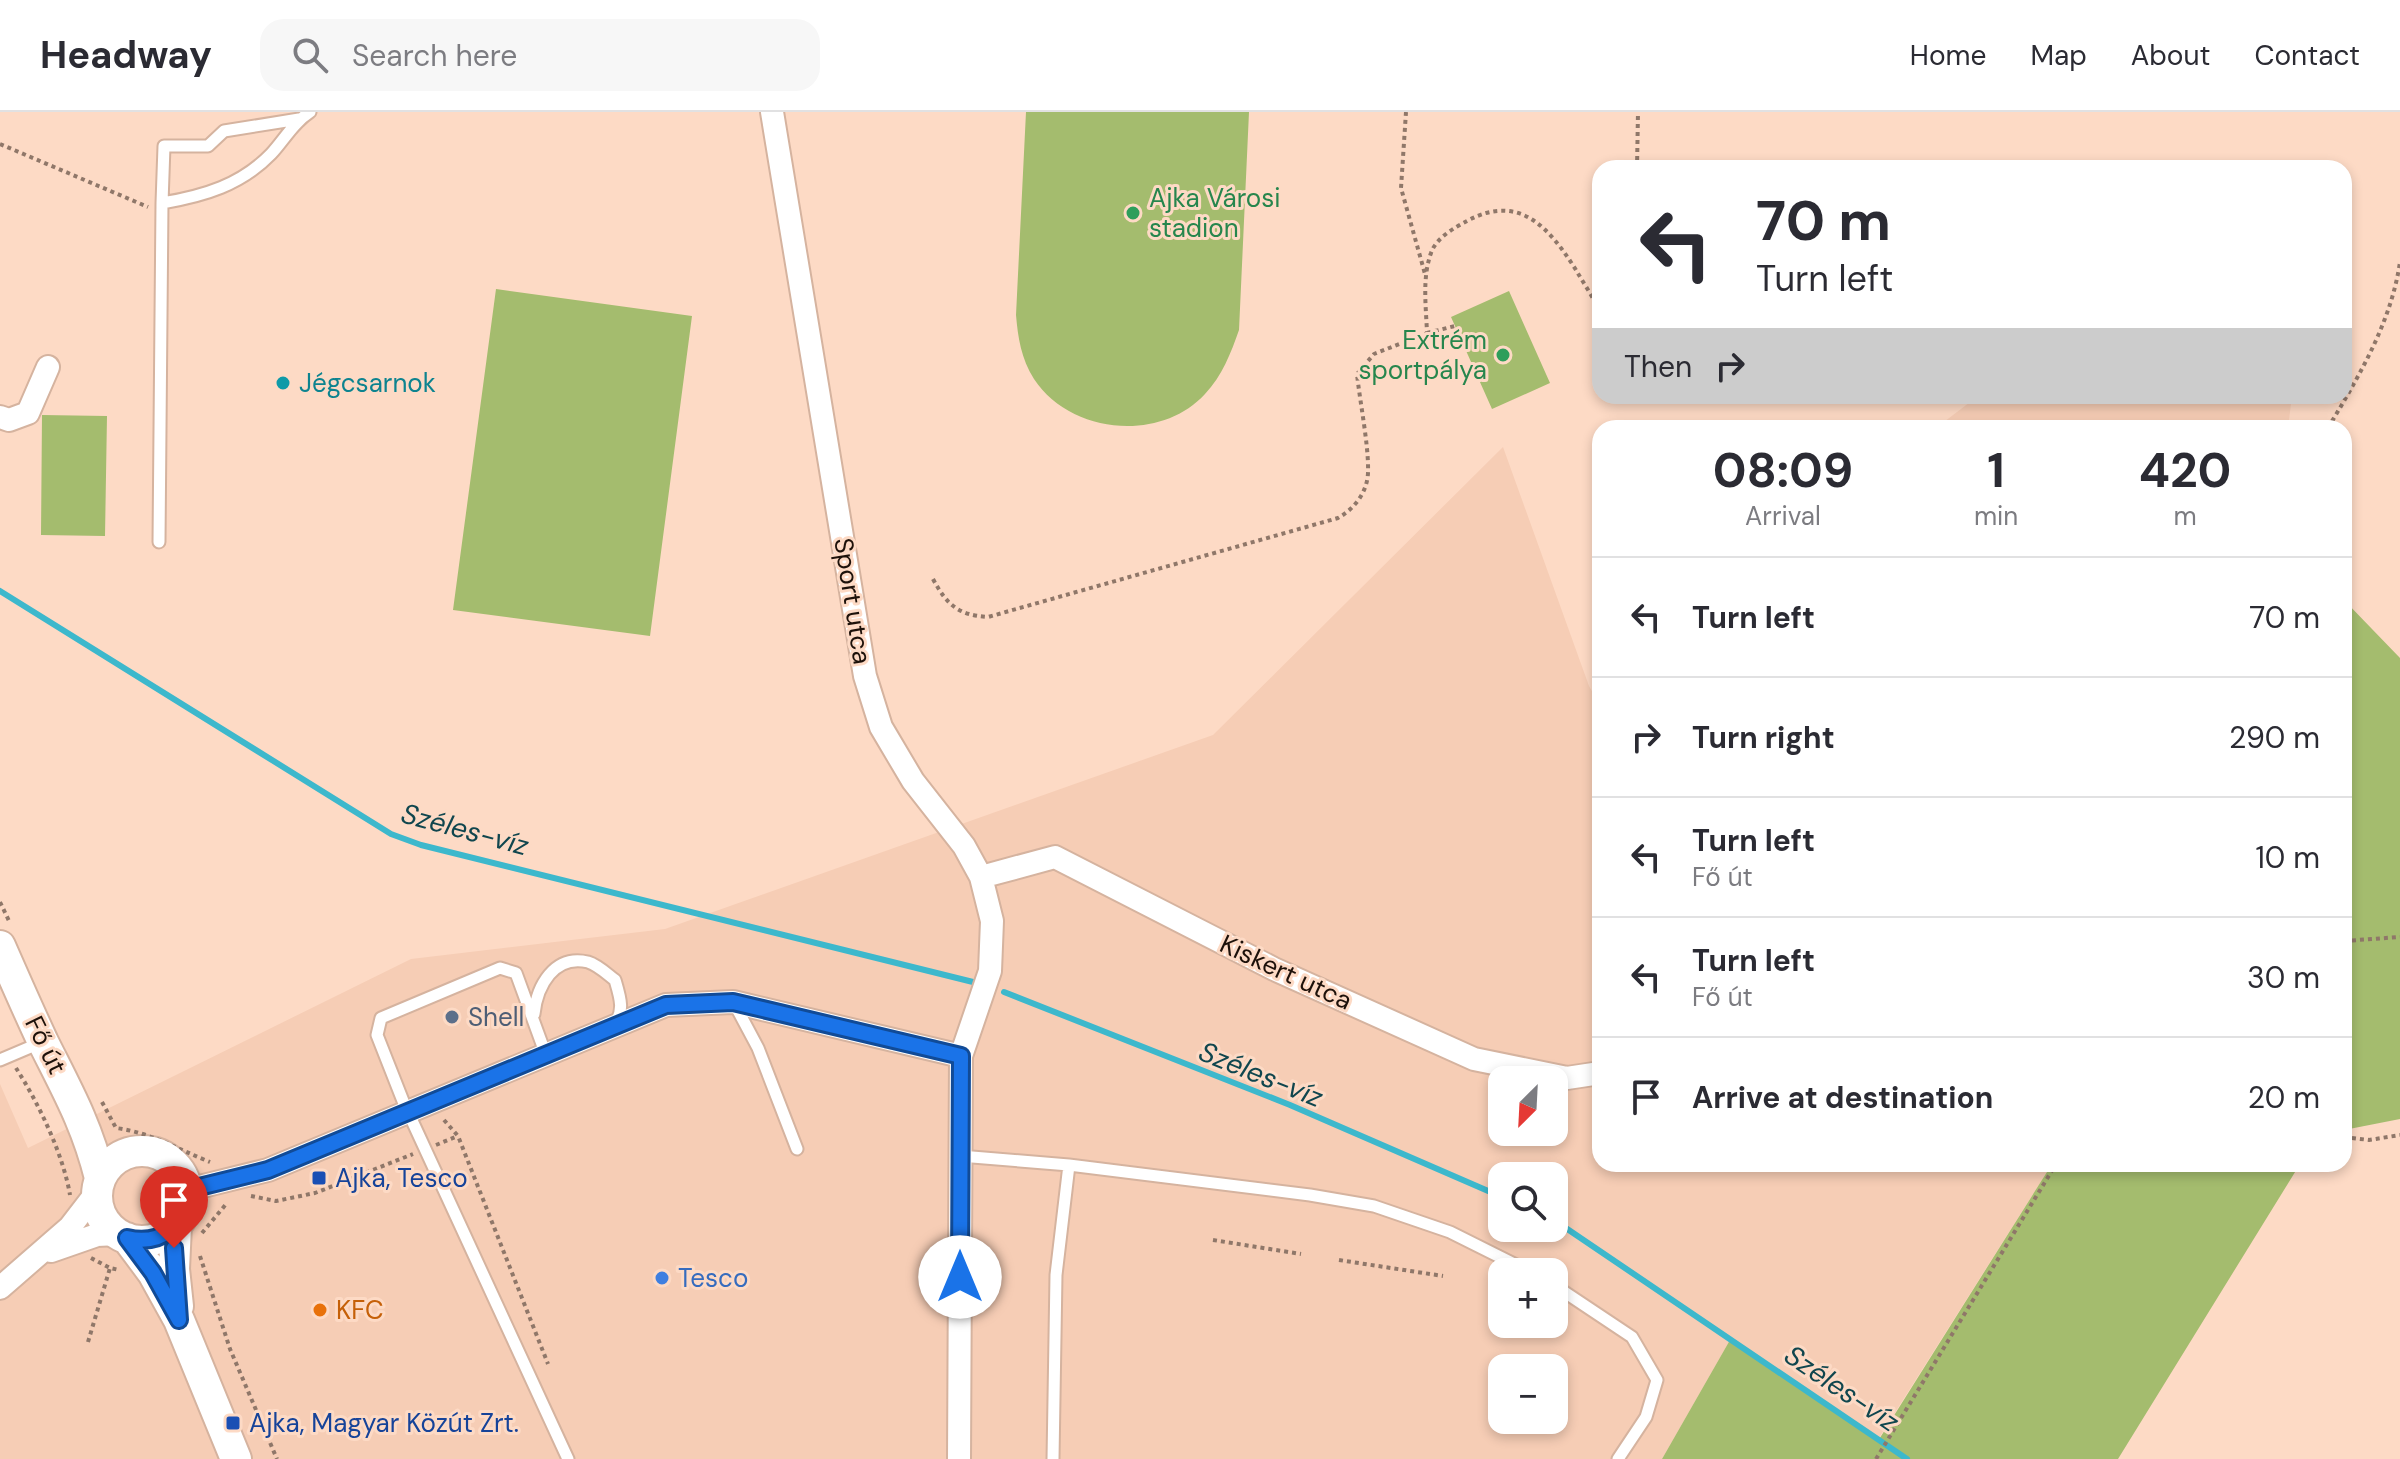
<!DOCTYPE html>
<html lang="en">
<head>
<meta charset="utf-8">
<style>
  body { margin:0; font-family:"DM Sans",sans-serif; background:#f7f7f7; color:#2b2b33; height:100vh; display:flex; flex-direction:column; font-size:30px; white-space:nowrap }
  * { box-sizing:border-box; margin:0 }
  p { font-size:26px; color:#7c7c81 }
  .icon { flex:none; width:44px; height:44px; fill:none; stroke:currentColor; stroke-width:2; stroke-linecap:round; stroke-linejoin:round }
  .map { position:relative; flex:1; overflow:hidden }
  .sheet { position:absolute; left:1592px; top:308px; width:760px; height:752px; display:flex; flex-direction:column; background:#fff; border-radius:24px; box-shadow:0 4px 12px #0003 }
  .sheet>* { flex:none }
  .hud { position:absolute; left:1592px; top:48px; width:760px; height:244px; border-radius:24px; box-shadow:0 4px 12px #0003; background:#fff; color:#2b2b33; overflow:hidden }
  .needle { width:52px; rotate:204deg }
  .buttons { position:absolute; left:1488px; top:954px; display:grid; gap:16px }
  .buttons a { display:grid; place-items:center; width:80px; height:80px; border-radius:16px; background:#fff; box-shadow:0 4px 12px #0003; font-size:40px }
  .pin { position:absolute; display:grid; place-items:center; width:68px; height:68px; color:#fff; margin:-82px -34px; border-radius:50% 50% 50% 0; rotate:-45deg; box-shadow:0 0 8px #0007 }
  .pin .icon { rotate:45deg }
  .me { position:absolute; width:88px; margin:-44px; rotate:0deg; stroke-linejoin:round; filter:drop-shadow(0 0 6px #0008) }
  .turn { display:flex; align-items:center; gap:28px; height:168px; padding:0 32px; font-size:36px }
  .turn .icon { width:104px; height:104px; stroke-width:2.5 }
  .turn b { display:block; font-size:56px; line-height:68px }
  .then { display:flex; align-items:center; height:76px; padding:0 32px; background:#0003; gap:16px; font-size:30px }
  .eta { display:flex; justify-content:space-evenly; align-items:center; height:136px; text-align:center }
  .eta b { font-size:48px; font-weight:700; line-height:56px }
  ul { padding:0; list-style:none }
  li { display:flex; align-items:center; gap:24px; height:120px; padding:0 32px; border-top:2px solid #e1e1e2 }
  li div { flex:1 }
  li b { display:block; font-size:30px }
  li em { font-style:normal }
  header { display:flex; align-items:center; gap:48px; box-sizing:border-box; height:112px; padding:0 40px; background:#fff; border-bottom:2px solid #e1e1e2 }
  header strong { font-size:38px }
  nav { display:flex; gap:44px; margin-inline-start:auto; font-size:28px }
  .search { width:560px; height:72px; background:#f7f7f7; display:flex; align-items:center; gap:20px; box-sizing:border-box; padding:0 28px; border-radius:24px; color:#7c7c81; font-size:30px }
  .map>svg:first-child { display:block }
</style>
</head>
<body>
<header>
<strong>Headway</strong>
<div class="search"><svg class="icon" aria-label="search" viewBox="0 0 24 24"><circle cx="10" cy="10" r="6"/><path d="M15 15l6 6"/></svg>Search here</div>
<nav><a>Home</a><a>Map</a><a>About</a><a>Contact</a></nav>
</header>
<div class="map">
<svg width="2400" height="1347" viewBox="0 0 2400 1347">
  <rect width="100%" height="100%" fill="#fddac5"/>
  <path fill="#f6cdb5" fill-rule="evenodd" d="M1978 284H2292L2288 316H1936Z
    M1503 335 1589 574 1600 593V1052H2052L1877 1329 1730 1228 1662 1347H0V972L28 1036 411 847 665 817 1213 623ZM1502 968H1554V1020H1502ZM1502 1064H1554V1116H1502ZM1502 1160H1554V1212H1502ZM1502 1256H1554V1308H1502Z"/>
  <path fill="#a4bc6e" d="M1026 0H1249L1239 218C1231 241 1222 264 1205 282 1160 331 1070 322 1034 267 1021 246 1018 226 1016 203Z
    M496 177 692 204 650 524 453 498Z
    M1509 179 1550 271 1492 297 1451 205Z
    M42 303 107 304 105 424 41 423Z
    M2344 488 2400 546V1007L2344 1018Z
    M2052 1052H2300L2118 1347H1662L1730 1228 1878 1329Z"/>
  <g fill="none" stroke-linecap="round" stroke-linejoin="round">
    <path stroke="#3db8cc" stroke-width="6" d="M0 479 391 722 421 733 973 870
      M1004 880 1290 993 1502 1085
      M1554 1108 1907 1347"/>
    <g stroke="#d5b39f" stroke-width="15">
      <path id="service" d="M162 91 164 34H208L224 19 299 7
        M159 430 162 91C204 84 241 73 271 42 284 28 293 11 310 0
        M734 891 758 936 797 1037
        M534 902C537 874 554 842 588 850 598 853 607 862 615 868 620 885 625 899 614 913
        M546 943 516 861 500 856 381 906 377 923 403 989 568 1347
        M0 948 40 931
        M960 1044 1069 1053 1310 1083 1374 1094 1450 1120 1530 1160
        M1554 1173 1632 1225 1657 1268 1646 1305 1618 1347
        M1053 1347 1056 1163 1069 1053"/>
    </g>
    <g stroke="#d5b39f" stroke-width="26">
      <path id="minor" d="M772 0 865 564 881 615 913 669 964 734 981 765 992 809 990 859 961 944 959 1347
        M0 305 9 308 28 301 48 255
        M981 765 1055 745 1274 857 1474 947 1567 966 1600 961
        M187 1078 268 1058 666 893 733 890 961 944
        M51 1139 97 1123 118 1122
        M0 1176 70 1115 97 1080"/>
    </g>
    <g stroke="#d5b39f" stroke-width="34">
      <path id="secondary" d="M0 834C14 866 28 898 43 930 67 978 87 1013 100 1066
        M97 1084a45 45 0 1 1 90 0a45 45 0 1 1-90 0Z
        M176 1114 174 1157 178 1194
        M127 1126 153 1161 179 1208 236 1347"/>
    </g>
    <path stroke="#8f7769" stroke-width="4" stroke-dasharray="4 4" stroke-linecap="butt" d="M1406 0 1401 76 1425 162
      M0 32 148 95
      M1637 56 1638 0
      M1427 221 1455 214
      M2328 316C2359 264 2391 211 2400 150
      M933 467C947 493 958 503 988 505L1338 406C1354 397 1367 381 1368 361 1369 334 1360 291 1357 262L1374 242 1427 221C1426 194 1422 166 1431 141 1436 126 1454 116 1467 109 1520 80 1550 117 1576 158 1584 172 1594 186 1600 201
      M0 790 10 811
      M2344 829 2400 825
      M16 956C39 992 63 1042 70 1083
      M102 990 116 1016C152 1021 177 1037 210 1050
      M444 1008 458 1024 548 1252
      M2344 1025 2369 1028 2400 1023
      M436 1033 458 1024
      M251 1084 276 1089 315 1081 413 1042
      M202 1121 227 1091
      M1213 1128 1301 1142
      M200 1144 230 1237 277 1347
      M91 1146 110 1156 119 1158
      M1339 1148 1443 1164
      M88 1230 110 1156
      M1876 1347 2056 1052"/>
    <use href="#service" stroke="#fff" stroke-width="11"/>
    <use href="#minor" stroke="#fff" stroke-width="22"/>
    <use href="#secondary" stroke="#fff" stroke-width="30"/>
  </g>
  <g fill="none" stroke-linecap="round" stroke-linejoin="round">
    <g stroke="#114b97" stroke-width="20">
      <path id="route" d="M174 1136 179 1208 153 1161 127 1126C161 1134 188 1113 187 1078L268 1058 666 893 733 890 961 944 960 1165"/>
    </g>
    <use href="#route" stroke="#1a73e8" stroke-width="14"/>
  </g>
  <g fill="#2e9e5b" stroke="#fddac5" stroke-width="3">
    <circle cx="1133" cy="101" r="8"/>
    <circle cx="1503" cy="243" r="8"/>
  </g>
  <circle fill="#0f9aa8" stroke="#fddac5" stroke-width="3" cx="283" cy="271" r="8"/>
  <circle fill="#5c6f8a" stroke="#fddac5" stroke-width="3" cx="452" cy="905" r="8"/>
  <g fill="#1a4fb4" stroke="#fddac5" stroke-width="3">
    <rect x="311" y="1058" width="16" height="16" rx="4"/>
    <rect x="225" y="1303" width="16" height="16" rx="4"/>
  </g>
  <circle fill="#3f7fe0" stroke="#fddac5" stroke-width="3" cx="662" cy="1166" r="8"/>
  <circle fill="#e8710a" stroke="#fddac5" stroke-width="3" cx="320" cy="1198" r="8"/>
  <g text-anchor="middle" stroke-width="6" stroke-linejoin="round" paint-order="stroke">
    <g font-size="26" fill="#27864d" stroke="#fddac5" text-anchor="start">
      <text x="1149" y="95">Ajka Városi<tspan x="1149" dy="30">stadion</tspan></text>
      <text x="1487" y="237" text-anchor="end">Extrém<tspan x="1487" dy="30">sportpálya</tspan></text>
    </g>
    <g font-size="26" fill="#0d838f" stroke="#fddac5" text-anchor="start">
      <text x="299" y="280">Jégcsarnok</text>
    </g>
    <g font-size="26" fill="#1d110a" stroke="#fddac5">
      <text transform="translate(853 489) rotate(81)" y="9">Sport utca</text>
      <text transform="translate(1286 860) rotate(25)" y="9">Kiskert utca</text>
      <text transform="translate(46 933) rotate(64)" y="9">Fő út</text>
    </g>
    <g font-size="26" fill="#4e5e75" stroke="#fddac5" text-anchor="start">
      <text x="468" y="914">Shell</text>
    </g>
    <g font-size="26" fill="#164399" stroke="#fddac5" text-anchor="start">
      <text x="335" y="1075">Ajka, Tesco</text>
      <text x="249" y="1320">Ajka, Magyar Közút Zrt.</text>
    </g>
    <g font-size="26" fill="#366cbe" stroke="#fddac5" text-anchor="start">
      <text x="678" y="1175">Tesco</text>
    </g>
    <g font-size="26" fill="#c56008" stroke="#fddac5" text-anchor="start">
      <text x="336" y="1207">KFC</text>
    </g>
    <g font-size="28" font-style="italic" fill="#10464e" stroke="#fddac5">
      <text transform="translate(465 717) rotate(15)" y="10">Széles-víz</text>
      <text transform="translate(1261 962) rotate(22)" y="10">Széles-víz</text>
      <text transform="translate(1842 1276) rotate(34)" y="10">Széles-víz</text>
    </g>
  </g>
</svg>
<div class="buttons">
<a><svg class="needle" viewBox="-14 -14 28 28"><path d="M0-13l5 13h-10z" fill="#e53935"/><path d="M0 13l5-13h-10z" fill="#7c7c81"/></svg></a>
<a><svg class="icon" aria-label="search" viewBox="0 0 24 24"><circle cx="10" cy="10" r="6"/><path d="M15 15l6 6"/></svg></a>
<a>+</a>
<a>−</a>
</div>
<div class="pin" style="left:174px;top:1136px;background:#d93025"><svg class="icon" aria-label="arrive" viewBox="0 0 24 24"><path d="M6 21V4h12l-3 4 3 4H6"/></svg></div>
<svg class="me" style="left:960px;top:1165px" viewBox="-20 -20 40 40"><circle r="19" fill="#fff"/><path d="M0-13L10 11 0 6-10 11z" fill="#1a73e8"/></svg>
<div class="hud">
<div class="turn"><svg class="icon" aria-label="left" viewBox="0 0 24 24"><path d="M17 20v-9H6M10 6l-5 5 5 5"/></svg><div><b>70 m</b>Turn left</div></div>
<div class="then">Then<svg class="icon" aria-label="right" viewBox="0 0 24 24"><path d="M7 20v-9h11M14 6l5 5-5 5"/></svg></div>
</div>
<section class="sheet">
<div class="eta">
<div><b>08:09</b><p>Arrival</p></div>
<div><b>1</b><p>min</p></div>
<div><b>420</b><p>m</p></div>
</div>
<ul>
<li><svg class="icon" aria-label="left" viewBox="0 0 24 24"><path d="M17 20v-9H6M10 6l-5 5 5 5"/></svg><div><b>Turn left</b></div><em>70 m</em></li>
<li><svg class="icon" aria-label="right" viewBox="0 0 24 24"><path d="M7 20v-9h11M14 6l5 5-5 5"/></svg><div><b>Turn right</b></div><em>290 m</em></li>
<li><svg class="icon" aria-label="left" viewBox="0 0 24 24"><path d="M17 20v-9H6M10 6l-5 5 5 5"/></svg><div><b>Turn left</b><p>Fő út</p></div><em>10 m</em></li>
<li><svg class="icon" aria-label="left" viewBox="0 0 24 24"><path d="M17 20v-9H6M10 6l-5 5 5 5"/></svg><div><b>Turn left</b><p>Fő út</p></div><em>30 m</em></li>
<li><svg class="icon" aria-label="arrive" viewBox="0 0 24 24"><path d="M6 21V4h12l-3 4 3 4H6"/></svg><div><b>Arrive at destination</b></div><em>20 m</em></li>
</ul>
</section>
</div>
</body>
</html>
